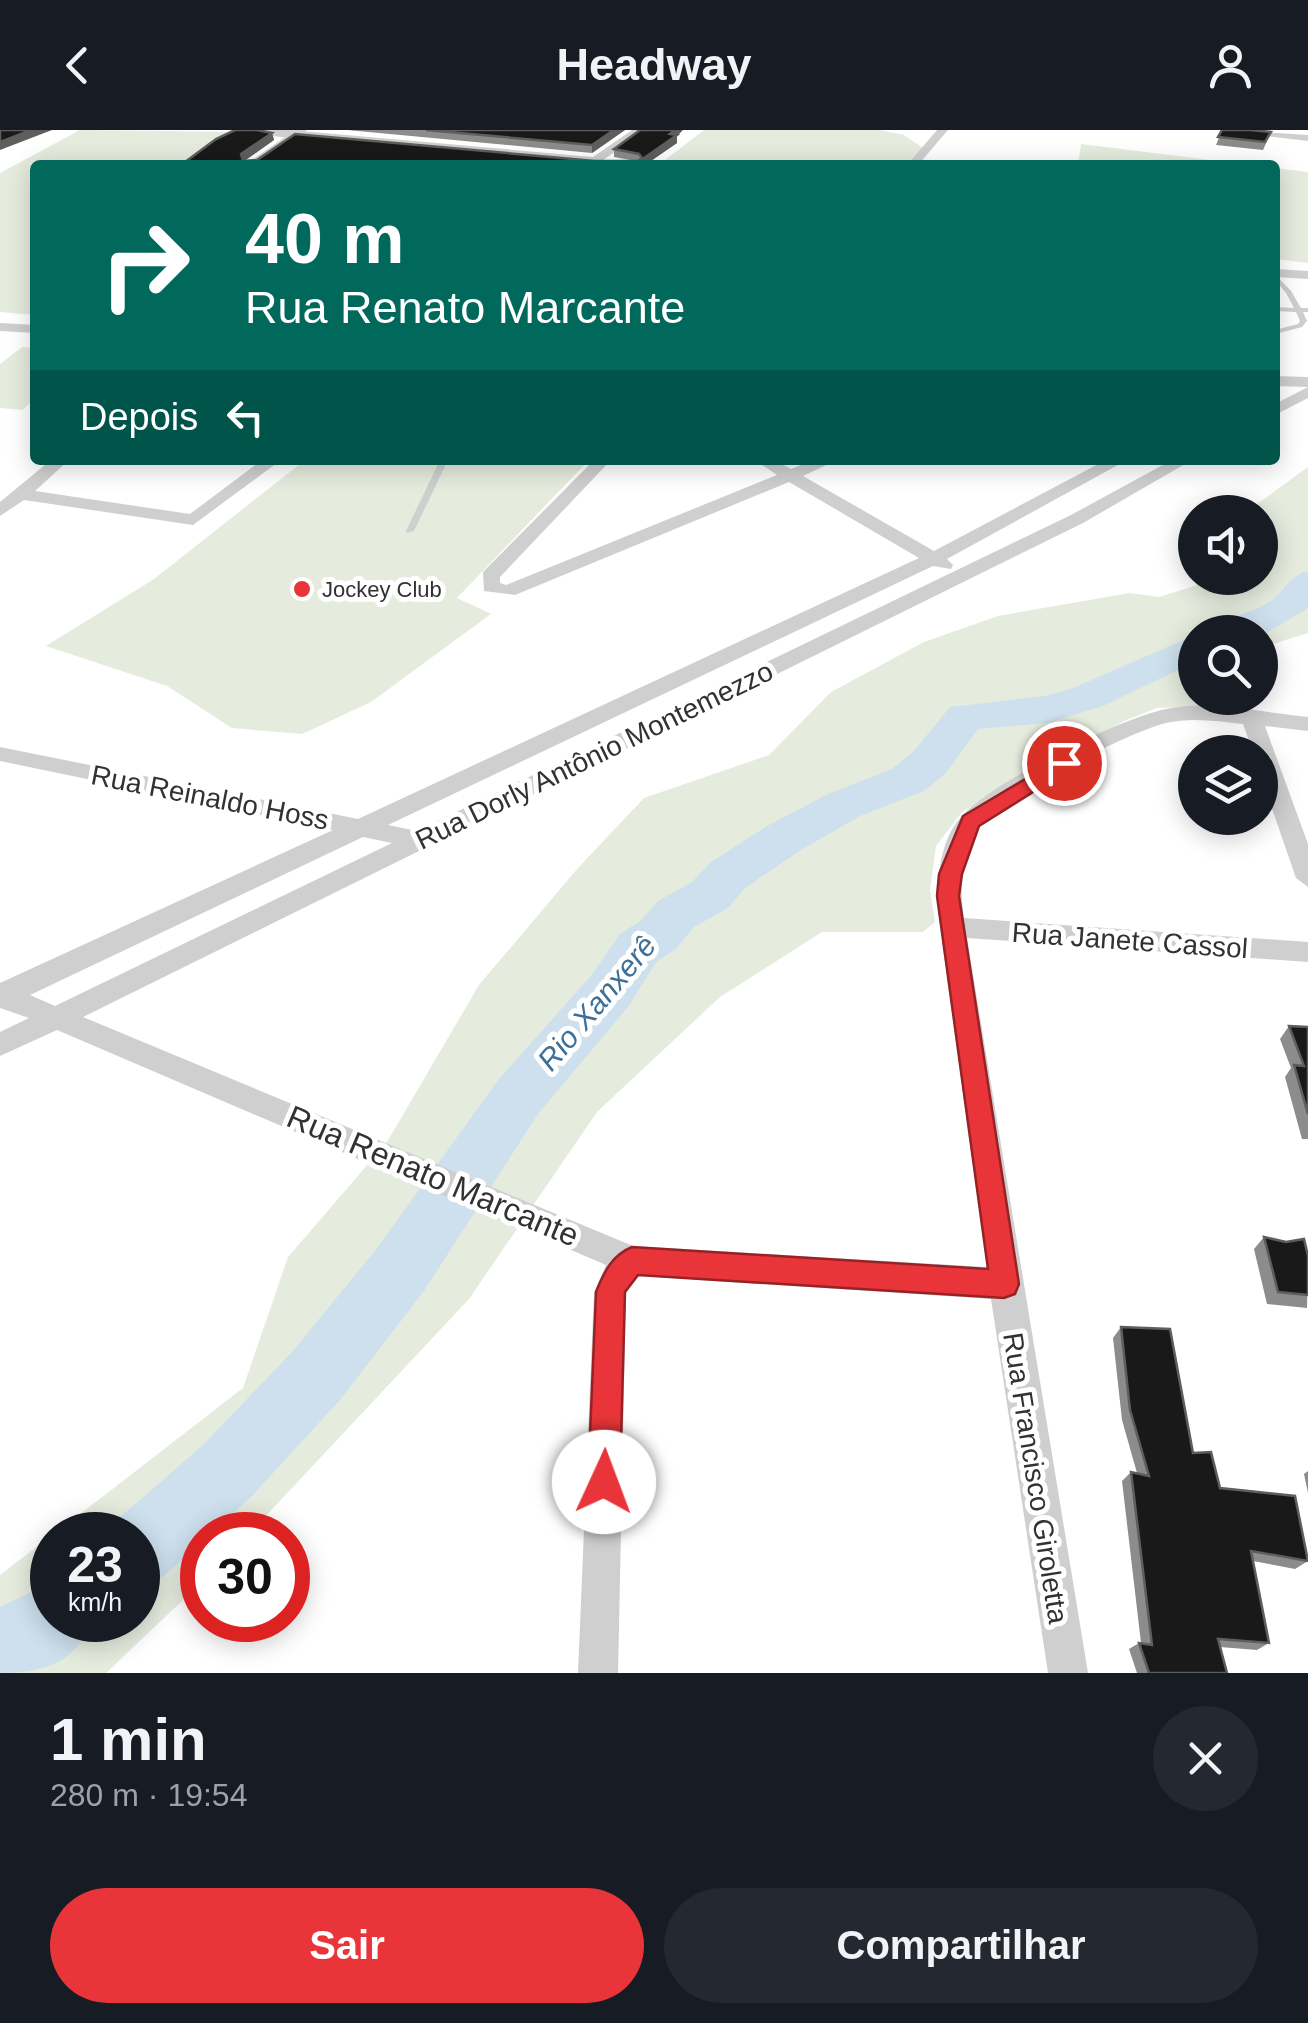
<!DOCTYPE html>
<html lang="pt">
<head>
<meta charset="utf-8">
<style>
  body { margin:0; font-family:Arial,sans-serif; background:#242831; color:#f1f3f6; height:100vh; display:flex; flex-direction:column; font-size:38px; white-space:nowrap }
  * { box-sizing:border-box; margin:0 }
  p { font-size:32px; color:#9ea1a6 }
  .icon { flex:none; width:55px; height:55px; fill:none; stroke:currentColor; stroke-width:2; stroke-linecap:round; stroke-linejoin:round }
  .map { position:relative; height:1543px; overflow:hidden }
  .side { display:flex; flex-direction:column; background:#171b24; flex:1 }
  .side>* { flex:none }
  .banner { position:absolute; left:30px; top:30px; width:1250px; height:305px; border-radius:10px; box-shadow:0 5px 25px #0003; background:#00695c; color:#fff; overflow:hidden }
  .buttons { position:absolute; left:1178px; top:365px; display:grid; gap:20px }
  .buttons a { display:grid; place-items:center; width:100px; height:100px; border-radius:50%; background:#171b24; box-shadow:0 5px 25px #0003; font-size:50px }
  .speed { position:absolute; left:30px; top:1382px; display:flex; gap:20px; font-size:50px; font-weight:700; text-align:center }
  .speed>* { display:grid; place-content:center; width:130px; height:130px; border-radius:50%; background:#171b24; box-shadow:0 5px 25px #0003; line-height:1 }
  .speed small { font-size:25px; font-weight:400 }
  .speed .limit { border:15px solid #d22; background:#fff; color:#111 }
  .pin { position:absolute; display:grid; place-items:center; width:85px; height:85px; color:#fff; margin:-42px; border:5px solid #fff; border-radius:50%; box-shadow:0 2px 10px #0007 }
  .me { position:absolute; width:110px; margin:-55px; rotate:2deg; stroke-linejoin:round; filter:drop-shadow(0 0 8px #0008) }
  .turn { display:flex; align-items:center; gap:35px; height:210px; padding:0 50px; font-size:45px }
  .turn .icon { width:130px; height:130px; stroke-width:2.5 }
  .turn b { display:block; font-size:70px; line-height:85px }
  .then { display:flex; align-items:center; height:95px; padding:0 50px; background:#0003; gap:20px; font-size:38px }
  .round { display:grid; place-items:center; flex:none; width:105px; height:105px; border-radius:52px; background:#242831 }
  .headline { display:flex; align-items:center; justify-content:space-between; height:170px; padding:0 50px }
  h1 { font-size:60px; font-weight:800; line-height:75px }
  .button { display:flex; gap:20px; margin-top:auto; padding:20px 50px }
  .button a { flex:1; height:115px; border-radius:60px; background:#e93539; color:#fff; font-size:40px; font-weight:800; line-height:115px; text-align:center }
  .button a+a { background:#242831; color:#f1f3f6 }
  header { display:flex; justify-content:space-between; align-items:center; height:130px; padding:0 50px; background:#171b24; font-size:45px; font-weight:800 }
  .map>svg:first-child { display:block }
</style>
</head>
<body>
<header><svg class="icon" aria-label="back" viewBox="0 0 24 24"><path d="M15 5l-7 7 7 7"/></svg>Headway<svg class="icon" aria-label="person" viewBox="0 0 24 24"><circle cx="12" cy="8" r="4"/><path d="M4 21q1-7 8-7t8 7"/></svg></header>
<div class="map">
<svg width="1308" height="1543" viewBox="0 0 1308 1543">
  <rect width="100%" height="100%" fill="#fff"/>
  <path fill="#e5ecde" d="M80 0 249 2 194 35H35V185L0 182V43Z
    M704 0H880L904 5 923 18 909 35 661 33Z
    M1081 14 1251 35H1078Z
    M1275 38 1308 42V133L1275 129Z
    M22 217 35 218V269L22 280 0 278V234Z
    M305 330H589L457 468 491 484 371 572 302 604 232 598 167 556 46 516 154 449Z
    M1308 337V503L1260 518V502H1195V568H1207L1202 570 1205 576 1157 578 1124 591 962 682 936 716 930 760 935 792 923 802H822L720 867 597 982 469 1169 248 1405H202V1452L106 1543H0V1445L52 1405V1490H138V1405H53L243 1258 288 1127 387 1012 479 855 578 738 644 668 769 625 831 562 924 512 998 486 1130 463 1159 467 1207 452 1206 448H1260V382H1246Z"/>
  <g fill="none" stroke-linecap="round" stroke-linejoin="round">
    <path fill="#cee0ee" fill-rule="evenodd" d="M1308 441V478L1260 507V502H1217C1229 485 1255 482 1272 470 1286 459 1290 445 1308 441Z
      M1195 505V532L1103 576 1047 593 978 599 945 644 924 661 860 686 801 720 745 758 728 778 694 797 676 819 656 832 628 877 538 984 424 1161 340 1270 252 1366 210 1405H202V1412L164 1446 138 1457V1405H107L112 1394 202 1316 292 1222 378 1117 498 950 590 847 620 804 640 791 658 771 692 752 711 732 767 696 828 664 892 639 913 622 950 577 1045 566 1073 558Z
      M52 1452V1490H93C75 1533 45 1543 0 1543V1477Z"/>
    <path fill="#cfcfcf" fill-rule="evenodd" d="M1275 144 1291 161 1301 178H1308V182H1303L1307 191 1302 197 1275 204V200L1298 194 1300 191 1296 182 1275 181V177L1294 178 1286 163 1275 150Z
      M440 330H448L414 401 407 403 406 401Z"/>
    <path fill="#cfcfcf" fill-rule="evenodd" d="M295 0H307L257 35H245Z
      M937 0H948L918 35H907Z
      M1234 0 1308 5V11L1239 3Z
      M1275 139 1308 141V149L1275 147Z
      M0 193 35 195V203L0 201Z
      M1275 246 1308 247V257L1275 256Z
      M1308 257V268L1275 285V274Z
      M51 330H69L35 361 190 384 262 330H281L193 395 24 370 0 386V372Z
      M594 330H611L500 447V453L506 455 777 345 755 330H775L791 339 814 330H837L803 346 934 421 1106 330H1127L947 429 953 435 951 439 933 436 388 695 417 701 1071 385 1172 330H1192L1083 393 83 887 633 1116 987 1137 936 766C939 739 942 708 961 687 992 652 1125 585 1171 578 1215 571 1264 583 1308 587V601L1265 596 1308 714V757L1296 748 1260 644V622H1253L1243 594C1218 591 1190 587 1166 593 1125 603 1004 667 978 698 959 721 960 762 964 788L1308 812V832L967 808 1088 1543H1048L991 1169 639 1146 626 1163 618 1543H578L594 1162 606 1135 57 900 0 926V902L29 888 0 878V853L333 700 0 631V617L358 689 919 428 789 352 515 465 484 461 483 442ZM363 707 392 713 55 876 30 865Z"/>
    <path fill="#cfcfcf" fill-rule="evenodd" d="M242 0H290L593 27 632 0H646L596 35 248 4Z"/>
  </g>
  <path fill="#8c8c8c" d="M347 0H625L592 23Z
    M1222 0 1271 2 1263 20 1216 15Z
    M272 3 274 10 244 31H636L614 27V19L677 6V13L645 35H181Z
    M1289 896 1308 897V1009H1302L1285 947 1291 938 1280 909Z
    M1264 1107 1308 1126 1307 1178 1267 1174 1254 1119Z
    M1121 1197 1193 1323 1220 1358 1308 1431 1295 1439 1253 1431 1269 1513 1257 1520 1220 1517 1227 1543H1137L1129 1519 1139 1513H1141L1122 1351 1131 1342 1137 1343 1122 1290 1113 1208Z
    M1308 1341V1363L1304 1344Z"/>
  <path fill="#5e5e5e" d="M31 0H52L0 20V12Z
    M614 0H625L592 23V15Z
    M675 0H683L677 6V13L645 35H634Z
    M272 3 274 10 243 32 241 24Z"/>
  <path fill="#191919" stroke="#5e5e5e" stroke-width="2.5" d="M0 0H31L0 12Z
    M235 0H257L272 3 241 24 243 31 257 30 295 4 595 31H638L642 28 639 24 614 19 640 0H675L670 4 677 5 634 35H181L216 9Z
    M426 0H614L592 15Z
    M1222 0H1251L1271 2 1265 12 1218 7Z
    M1289 896 1308 897V984L1294 935 1304 936Z
    M1264 1107 1286 1112 1304 1109 1308 1126V1165L1278 1162Z
    M1121 1197 1170 1199 1193 1323 1211 1322 1220 1358 1295 1366 1308 1431 1251 1421 1269 1513 1218 1509 1227 1543H1149L1139 1513 1152 1515 1131 1342 1149 1346 1130 1280Z"/>
  <path fill="#e93539" stroke="#972225" stroke-width="2.5" d="M1064 626 1074 633 1071 638 979 696 962 744 959 766 1019 1154 1015 1164 1004 1168 638 1145 625 1162 620 1352 616 1364 604 1369 592 1364 588 1352 596 1162C604 1142 612 1125 632 1117L988 1139 937 766 939 744 963 686Z"/>
  <circle fill="#e93539" stroke="#fff" stroke-width="4" cx="302" cy="459" r="10"/>
  <g text-anchor="middle" stroke-width="10" stroke-linejoin="round" paint-order="stroke">
    <g font-size="22" fill="#323232" stroke="#fff" text-anchor="start">
      <text x="322" y="467">Jockey Club</text>
    </g>
    <g font-size="28" fill="#323232" stroke="#fff">
      <text transform="translate(594 625) rotate(-26)" y="10">Rua Dorly Antônio Montemezzo</text>
      <text transform="translate(210 667) rotate(11)" y="10">Rua Reinaldo Hoss</text>
      <text transform="translate(1130 810) rotate(4)" y="10">Rua Janete Cassol</text>
      <text transform="translate(1036 1348) rotate(81)" y="10">Rua Francisco Giroletta</text>
    </g>
    <g font-size="30" font-style="italic" fill="#3d7098" stroke="#fff">
      <text transform="translate(597 873) rotate(-50)" y="10">Rio Xanxerê</text>
    </g>
    <g font-size="32" fill="#323232" stroke="#fff">
      <text transform="translate(433 1046) rotate(23)" y="11">Rua Renato Marcante</text>
    </g>
  </g>
</svg>
<div class="buttons">
<a><svg class="icon" aria-label="sound" viewBox="0 0 24 24"><path d="M4 9h4l5-4v14l-5-4H4zM17 9q2 3 0 6"/></svg></a>
<a><svg class="icon" aria-label="search" viewBox="0 0 24 24"><circle cx="10" cy="10" r="6"/><path d="M15 15l6 6"/></svg></a>
<a><svg class="icon" aria-label="layers" viewBox="0 0 24 24"><path d="M12 4l9 5-9 5-9-5zM3 14l9 5 9-5"/></svg></a>
</div>
<div class="speed"><div>23<small>km/h</small></div><div class="limit">30</div></div>
<div class="pin" style="left:1064px;top:633px;background:#d93025"><svg class="icon" aria-label="arrive" viewBox="0 0 24 24"><path d="M6 21V4h12l-3 4 3 4H6"/></svg></div>
<svg class="me" style="left:604px;top:1352px" viewBox="-20 -20 40 40"><circle r="19" fill="#fff"/><path d="M0-13L10 11 0 6-10 11z" fill="#e93539"/></svg>
<div class="banner">
<div class="turn"><svg class="icon" aria-label="right" viewBox="0 0 24 24"><path d="M7 20v-9h11M14 6l5 5-5 5"/></svg><div><b>40 m</b>Rua Renato Marcante</div></div>
<div class="then">Depois<svg class="icon" aria-label="left" viewBox="0 0 24 24"><path d="M17 20v-9H6M10 6l-5 5 5 5"/></svg></div>
</div>
</div>
<section class="side">
<div class="headline"><div><h1>1 min</h1><p>280 m · 19:54</p></div><a class="round"><svg class="icon" aria-label="close" viewBox="0 0 24 24"><path d="M6 6l12 12M18 6L6 18"/></svg></a></div>
<div class="button"><a>Sair</a><a>Compartilhar</a></div>
</section>
</body>
</html>
